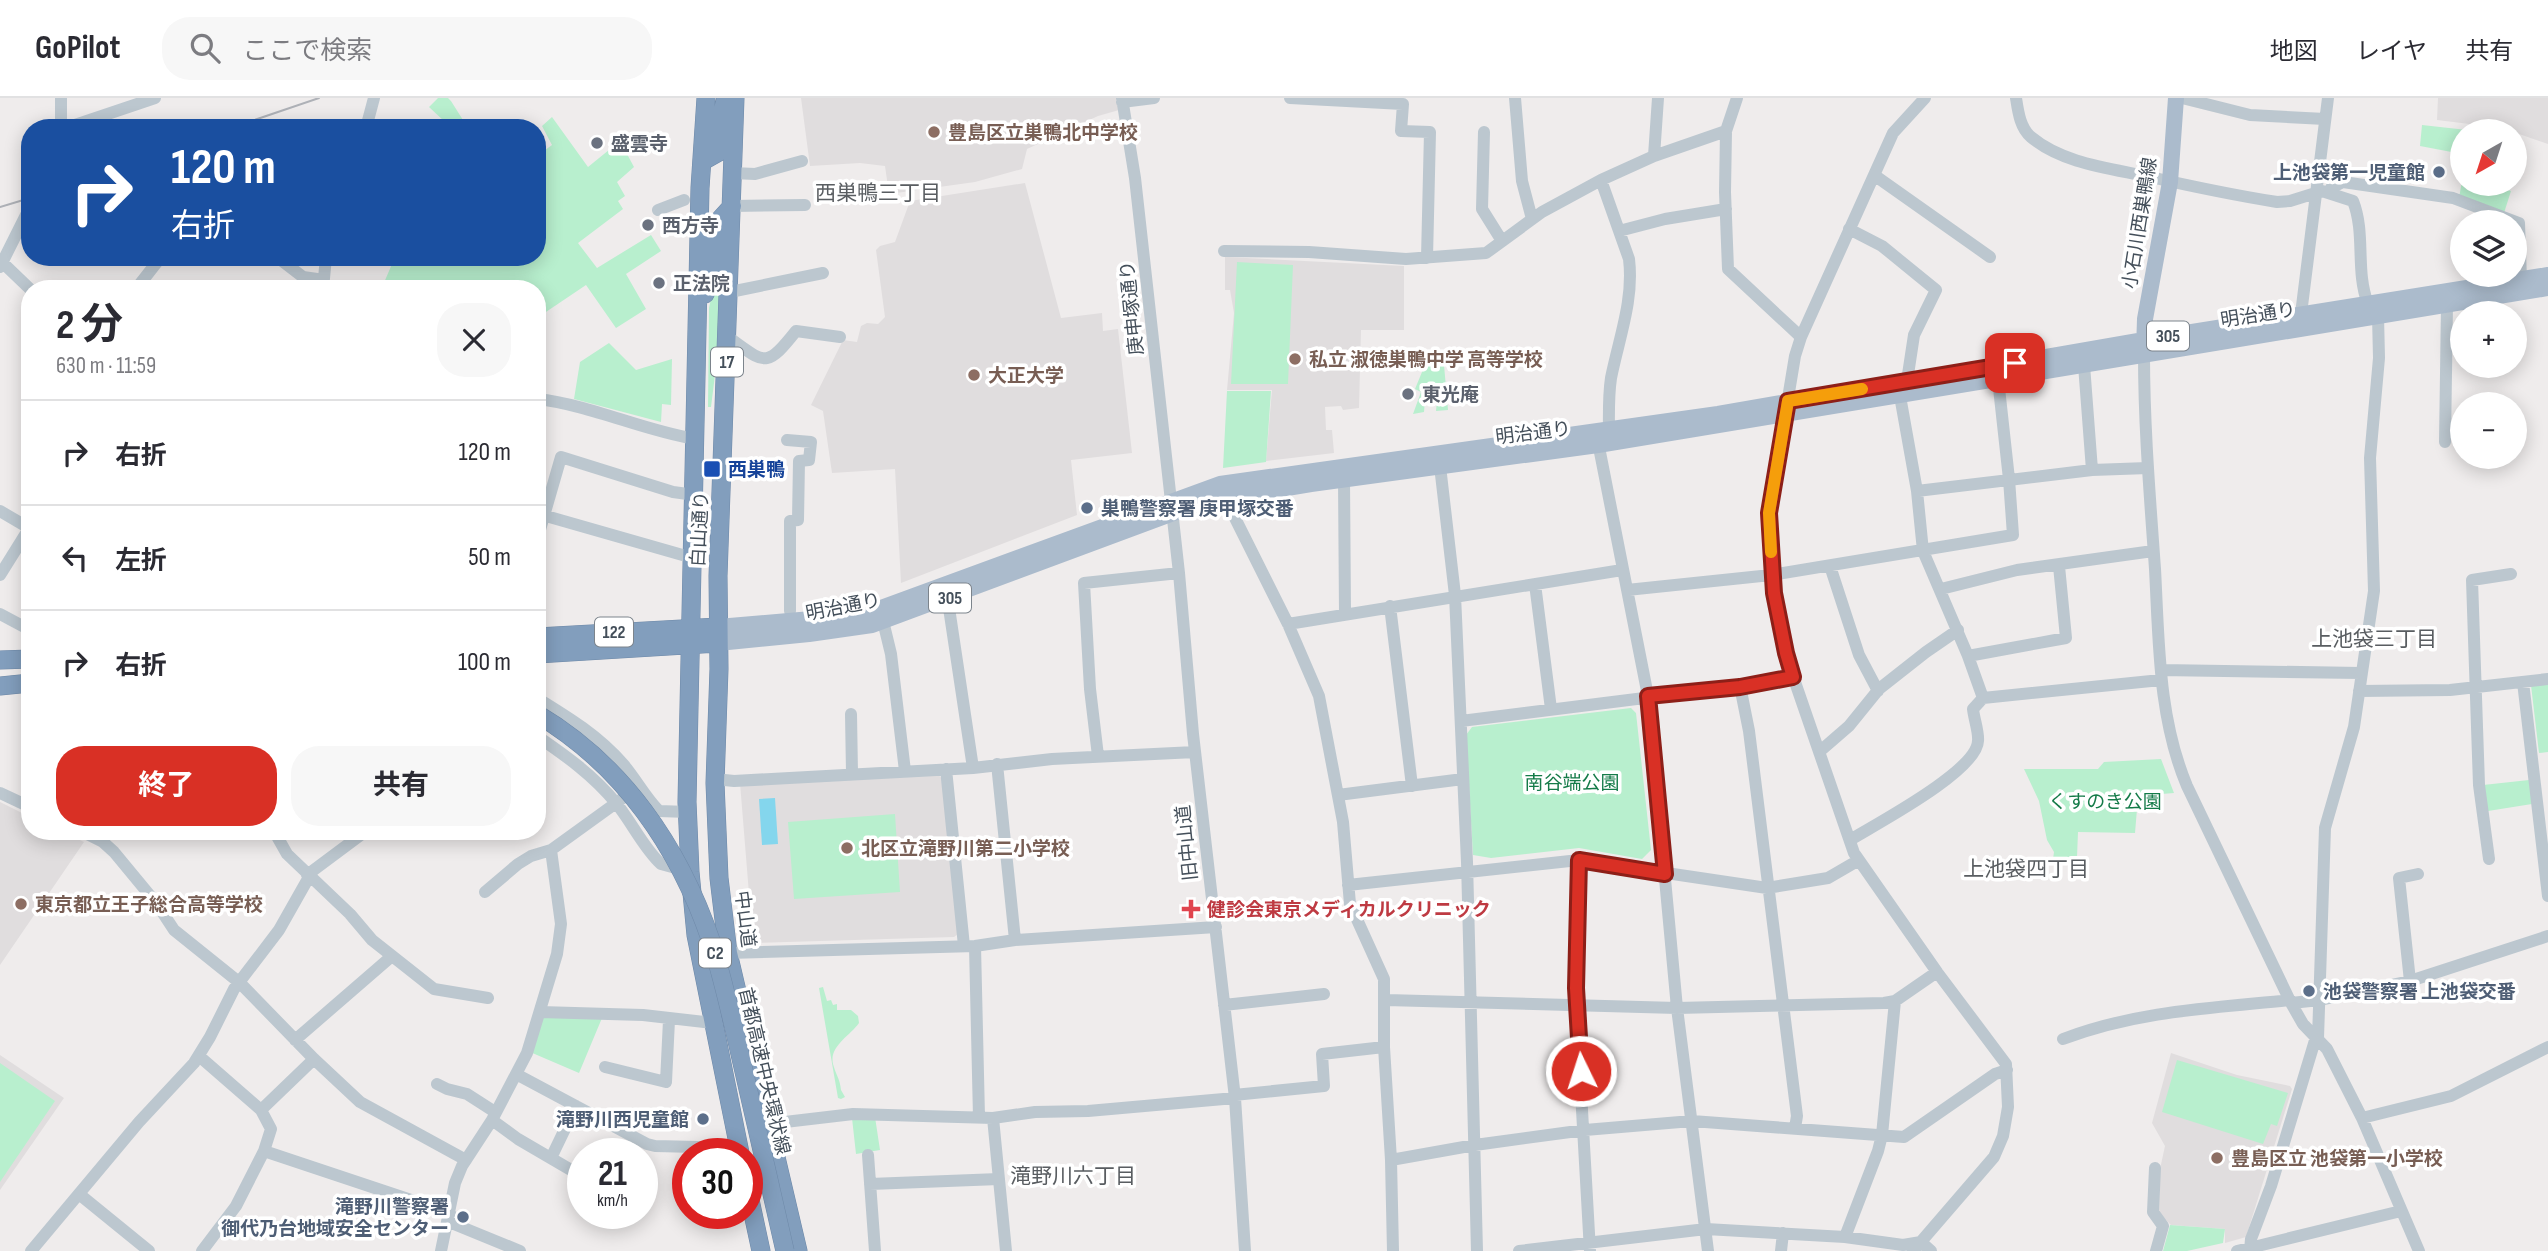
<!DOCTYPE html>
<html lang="ja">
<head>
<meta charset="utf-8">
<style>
  body { margin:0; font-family:"Sofia Sans Condensed","Noto Sans JP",sans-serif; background:#f7f7f7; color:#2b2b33; height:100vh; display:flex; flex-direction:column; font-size:26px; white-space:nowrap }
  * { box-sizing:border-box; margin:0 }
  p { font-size:23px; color:#7c7c81 }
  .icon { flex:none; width:38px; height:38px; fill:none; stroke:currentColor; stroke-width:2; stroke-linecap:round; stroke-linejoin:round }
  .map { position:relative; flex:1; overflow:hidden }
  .panel { position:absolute; left:21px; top:182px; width:525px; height:560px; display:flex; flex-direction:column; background:#fff; border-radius:28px; box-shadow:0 4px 18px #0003 }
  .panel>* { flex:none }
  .top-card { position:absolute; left:21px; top:21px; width:525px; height:147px; border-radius:28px; box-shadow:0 4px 18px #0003; background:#1a4fa0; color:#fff; overflow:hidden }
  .needle { width:46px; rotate:219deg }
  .fabs { position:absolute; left:2450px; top:21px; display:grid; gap:14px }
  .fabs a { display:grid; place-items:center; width:77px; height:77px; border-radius:50%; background:#fff; box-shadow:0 4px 18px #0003; font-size:35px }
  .speed { position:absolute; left:567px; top:1040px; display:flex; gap:14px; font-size:35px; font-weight:700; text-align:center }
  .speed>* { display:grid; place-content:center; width:91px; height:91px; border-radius:50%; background:#fff; box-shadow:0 4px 18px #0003; line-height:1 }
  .speed small { font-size:18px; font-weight:400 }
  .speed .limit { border:10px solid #d22; background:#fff; color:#111 }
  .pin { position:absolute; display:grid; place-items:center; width:60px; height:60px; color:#fff; margin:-30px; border-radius:14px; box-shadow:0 4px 10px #0006 }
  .me { position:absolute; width:77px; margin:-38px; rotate:356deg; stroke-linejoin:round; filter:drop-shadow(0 0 5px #0008) }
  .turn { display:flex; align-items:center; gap:24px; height:147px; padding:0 35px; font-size:32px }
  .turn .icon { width:91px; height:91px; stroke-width:2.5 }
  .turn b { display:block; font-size:49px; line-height:60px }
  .round { display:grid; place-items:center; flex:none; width:74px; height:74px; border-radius:28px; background:#f7f7f7 }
  .headline { display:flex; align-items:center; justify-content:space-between; height:119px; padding:0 35px }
  h1 { font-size:42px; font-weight:700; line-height:52px }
  .primary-button { display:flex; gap:14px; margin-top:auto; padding:14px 35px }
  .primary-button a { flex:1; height:80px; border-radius:28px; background:#d93025; color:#fff; font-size:28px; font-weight:700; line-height:80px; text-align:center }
  .primary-button a+a { background:#f7f7f7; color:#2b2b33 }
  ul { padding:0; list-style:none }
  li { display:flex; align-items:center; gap:21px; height:105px; padding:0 35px; border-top:2px solid #e1e1e2 }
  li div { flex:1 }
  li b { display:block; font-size:26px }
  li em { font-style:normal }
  header { display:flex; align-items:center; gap:42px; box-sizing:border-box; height:98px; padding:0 35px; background:#fff; border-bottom:2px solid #e1e1e2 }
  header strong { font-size:33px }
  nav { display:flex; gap:38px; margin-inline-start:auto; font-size:24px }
  .search { width:490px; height:63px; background:#f7f7f7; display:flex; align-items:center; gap:18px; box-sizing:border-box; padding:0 24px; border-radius:28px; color:#7c7c81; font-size:26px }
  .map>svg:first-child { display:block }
</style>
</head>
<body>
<header>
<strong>GoPilot</strong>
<div class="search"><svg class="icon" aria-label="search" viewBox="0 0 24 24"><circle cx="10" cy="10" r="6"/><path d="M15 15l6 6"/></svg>ここで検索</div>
<nav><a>地図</a><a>レイヤ</a><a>共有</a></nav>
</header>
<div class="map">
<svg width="2548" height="1153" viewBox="0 0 2548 1153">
  <rect width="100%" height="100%" fill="#efecec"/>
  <path fill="#e0ddde" d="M801 0H1116L1119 12 1098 18 1027 51 1022 71 975 84 889 96 885 68 860 65 810 68Z
    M2438 0H2548V46L2502 30 2437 22Z
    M1025 85 1061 220 1102 215 1103 233 1118 231 1132 355 1071 362 1077 417 901 485 895 371 832 375 823 313 811 307 843 242 857 244 861 228 867 225 878 226 885 219 876 152 880 148 895 144 910 103Z
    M1225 159 1404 168V232H1361L1359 310 1343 312 1341 308 1325 309 1326 332H1332L1334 355 1266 363 1272 292H1227L1234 215 1230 192H1225Z
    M936 674 942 681 958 836 954 839 753 845 740 685Z
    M0 704 30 719V733H61L84 744 0 867Z
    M2171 955 2237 977 2290 988 2292 991 2246 1139 2225 1145V1131L2171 1127 2159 1115 2160 1071 2165 1048 2152 1025Z
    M0 957 64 1000 0 1092Z"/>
  <path fill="#b8efce" d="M438 0H448L451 3 468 30H440L445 24 429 9Z
    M552 19 588 69 620 43 634 69 617 84 625 98 618 103 623 111 578 145 597 170 651 137 661 153 626 176 646 211 616 230 586 187 537 220V191H390L383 187 395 159H537V58L552 47 542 28Z
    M2422 27 2476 33H2462V56L2420 48Z
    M2462 83V86H2484L2511 93 2504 115 2459 100Z
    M1237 164 1293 167 1288 286H1231Z
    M716 177H720L719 245 711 309H708L709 210Z
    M609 245 636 272 672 261 671 307 662 306 661 324 574 301 580 264Z
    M1429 257 1440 260 1444 267 1448 312 1436 313 1437 303 1425 302 1424 314 1413 316 1421 294 1415 291Z
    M1227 293H1271L1266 364 1223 370Z
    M2548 585V654L2539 655 2531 587Z
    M1631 610 1636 615 1651 752 1642 761 1579 750 1491 760 1473 757 1466 637 1472 629Z
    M2161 661 2174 695 2149 697 2148 711H2137L2135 735 2078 734 2077 759 2053 761 2054 754 2047 742 2039 703 2024 671H2098L2104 664Z
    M2529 682 2532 706 2488 713 2483 687Z
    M895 716 900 794 794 801 788 724Z
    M823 889 827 903 831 902 833 907 837 906V912H851L858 918 859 925C850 938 829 948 833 966 836 977 840 981 841 992L845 999 841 1001 838 1000 819 890Z
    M546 917 602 920 579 975 530 954 541 921Z
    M2177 962 2288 995 2277 1028 2271 1026 2263 1046 2162 1014Z
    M0 965 55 1003 0 1084Z
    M875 1019 880 1052 856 1056 852 1020Z
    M2170 1127 2225 1131 2223 1145 2187 1153H2163Z"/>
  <path fill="#84d6ed" d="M775 700 778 746 762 747 759 701Z"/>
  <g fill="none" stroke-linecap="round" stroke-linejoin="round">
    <g stroke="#6e89a8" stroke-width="19">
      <path id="highway" d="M706 0 700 90 687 704 690 774 696 837 740 1055
        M735 0 718 478 719 571 715 685 719 780 728 855 798 1153
        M703 63 719 54 721 19 726 0
        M705 196 713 171 714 128 732 108
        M537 539 718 529
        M537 556 718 545
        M0 562 30 561
        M0 588 30 585
        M747 1088 761 1153"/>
    </g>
    <path stroke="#bcc7cf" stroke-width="12" d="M1122 0 1135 80 1179 475 1193 636 1235 1000 1245 1153
      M1290 0 1403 6 1401 33 1430 34 1427 160
      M1515 0 1522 83 1532 121
      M2016 0C2018 13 2020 30 2031 39 2062 65 2108 70 2146 78 2190 88 2233 97 2277 104L2290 103 2322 93 2353 103C2366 136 2355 172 2368 206
      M2182 0 2250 17 2325 21
      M1122 4 1154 0
      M61 30V0
      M66 30 155 0
      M366 30 374 0
      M1726 33 1725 94 1728 171 1801 239
      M1484 34 1482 111 1502 143
      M1654 58 1658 0
      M733 75 755 76 802 63
      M1874 77 1990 159
      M1601 82 1629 161C1634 202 1619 240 1611 280 1608 300 1609 319 1609 340
      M2330 94 2331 90 2343 84 2453 100 2519 125 2521 181
      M732 108 805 107
      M658 112 684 102
      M1849 131 1882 148 1936 192 1914 237 1907 283
      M1619 133 1665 121 1726 111
      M1224 153 1309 154 1406 161 1486 155 1542 114 1601 82 1654 58 1726 33 1737 0
      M277 159 303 179 324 182
      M3 165 30 191
      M0 169 30 109
      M136 191 161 159
      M323 191 326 159
      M730 194 823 175
      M2301 216 2328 0
      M728 239C765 265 765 272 796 233L840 239
      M2144 257C2144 329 2150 400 2155 471 2159 544 2158 619 2187 688L2291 905 2303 926 2327 951 2362 1020 2419 1153
      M2084 267 2092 372
      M1900 298 1917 393 1923 453 1968 558 1983 600
      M537 301C591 307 641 332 695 341
      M1597 339 1648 598 1677 910 1708 1153
      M787 342 811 344 809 362 799 363 798 422 790 423V513
      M2445 344 2447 206
      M1440 368 1455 497 1467 764 1477 1153
      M1344 381 1345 516
      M1917 393 2092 372 2148 370
      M1225 400 1288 526 1319 598 1343 724 1350 806 1384 881V949L1391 1062 1393 1153
      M0 413 29 430
      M539 416 693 460
      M537 442 561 359 673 394 695 397
      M1830 468 1859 557 1878 593
      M0 477 30 429
      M1535 486 1551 611
      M946 490 973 670
      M1941 491 2017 472 2153 453
      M1627 492 1771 477 2013 437 2009 381 1998 281
      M1390 508 1412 688
      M0 516 30 532
      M883 523 891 556 905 673
      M1288 526 1622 472
      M1968 558 2066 540 2059 468
      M2161 572 2361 575
      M2523 584 2548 798
      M1740 588 1749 633 1797 1018 1795 1030
      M2359 593 2450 592 2548 581
      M537 600C568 619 599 638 623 666 636 681 645 699 659 713L688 714
      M851 616 852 675
      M1461 623 1740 588 1793 579
      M537 638C566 658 593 677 616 705 631 723 644 751 661 766L683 772
      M1819 654 1849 628 1879 591 1926 554 1958 532
      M1098 658 1090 591 1084 485 1179 475
      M997 666 1015 842
      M946 671 964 848
      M715 681 734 683 973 670 1052 661 1195 654
      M0 695 30 709
      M1338 697 1463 681
      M81 733 103 744 114 754 157 806 174 832 240 885 314 961 360 1004 466 1062
      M274 733 287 756 350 816 372 842 434 891 488 900
      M1850 742C1876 726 1977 673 1978 643 1979 634 1974 621 1973 611L1983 600 2161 582
      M2489 761 2479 687 2472 482 2511 476
      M1579 762 1576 906 1590 1153
      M307 777 366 733
      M1348 787 1579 762 1767 790 1828 780 1859 762
      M485 794 518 766 531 758 551 752 623 700
      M975 848 979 1019
      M728 855 975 848 1015 842 1216 829
      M2410 883 2399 780 2418 776
      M1386 902 1677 910 1884 905 1895 903 1937 874
      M2291 905 2320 902 2410 883 2548 838
      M1224 907 1324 896
      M540 914 643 917 713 925
      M2318 940 2325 730 2354 629 2374 493 2370 360 2379 260 2378 218
      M2063 941C2137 913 2211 910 2290 902
      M295 942 392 858
      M199 958 261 1012 271 1031 264 1053 236 1108 202 1153
      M605 969 666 984 669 922
      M516 976 647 1046 655 1048 739 1050
      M437 986 447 991 467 996 495 1014
      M1234 997 1324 988 1322 956 1384 949
      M261 1012 314 961
      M993 1020 1006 1153
      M2362 1020 2451 998 2548 949
      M492 1022 518 1041 583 1079
      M768 1026 853 1016 993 1020 1035 1014 1088 1013 1235 1000
      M264 1053 450 1115
      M868 1057 875 1153
      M551 1060 576 1008
      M1391 1062 1475 1047 1585 1032 1692 1023 1904 1039 1995 976 2007 972
      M2155 1070 2153 1114 2163 1128 2156 1153
      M870 1086 999 1081
      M79 1096 149 1153
      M449 1124 520 1153
      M1845 1139 1878 1053 1882 1037 1895 903
      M31 1153 139 1024 194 965 210 939 234 891 279 832 309 779
      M441 1153 455 1085 462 1068 492 1022 527 955 557 856 561 826 551 752
      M1519 1153 1706 1131 1845 1139 1903 1147 1921 1144 1931 1153
      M1781 1153 1783 1135
      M1913 1153 1994 1059 2003 1038 2008 1009 2006 966 1937 874 1854 755 1785 555 1771 477 1769 415 1795 258 1801 239 1893 35 1925 0
      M2237 1153 2401 1113
      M2250 1153 2251 1141 2271 1088 2316 939"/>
    <path stroke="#abbbcc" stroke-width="16" d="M2144 251 2145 221 2170 84 2176 0
      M718 529 857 517 870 514 1220 386 1718 316 2167 238 2548 177
      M718 545 809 536 872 527 1203 404 1311 386 1598 347 2548 190"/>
    <use href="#highway" stroke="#829ebd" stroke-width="18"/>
    <path stroke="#aeb1b7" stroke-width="2" d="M231 30 319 0
      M0 109 30 100"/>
    <g stroke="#6e89a8" stroke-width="19" stroke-linecap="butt">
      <path id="highway-bridge" d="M537 616C623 667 679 749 711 843 723 880 731 918 740 956 755 1022 770 1087 785 1153"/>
    </g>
    <use href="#highway-bridge" stroke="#829ebd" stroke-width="18"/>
  </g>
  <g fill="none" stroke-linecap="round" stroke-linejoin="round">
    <g stroke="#8d1f18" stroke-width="18">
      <path id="route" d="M1581 973 1576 890 1579 762 1665 776 1648 598 1740 589 1793 579 1786 555 1774 495 1769 415 1788 303 2015 265"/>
    </g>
    <use href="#route" stroke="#d93025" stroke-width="12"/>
    <path stroke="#f59e0b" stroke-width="12" d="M1771 454 1769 415 1788 303 1862 291"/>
  </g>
  <g fill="#8d6e63" stroke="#fff" stroke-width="2.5">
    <circle cx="934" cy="34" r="7"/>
    <circle cx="1295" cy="261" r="7"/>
    <circle cx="974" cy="277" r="7"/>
    <circle cx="847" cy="750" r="7"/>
    <circle cx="21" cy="806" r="7"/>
    <circle cx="2217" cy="1060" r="7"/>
  </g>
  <g fill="#6b7280" stroke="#fff" stroke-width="2.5">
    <circle cx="597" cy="45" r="7"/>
    <circle cx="648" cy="127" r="7"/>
    <circle cx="659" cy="185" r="7"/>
    <circle cx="1408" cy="296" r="7"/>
  </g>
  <g fill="#5c6f8a" stroke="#fff" stroke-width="2.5">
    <circle cx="2439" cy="74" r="7"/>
    <circle cx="1087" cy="410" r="7"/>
    <circle cx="2309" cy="893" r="7"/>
    <circle cx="703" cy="1021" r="7"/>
    <circle cx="463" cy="1119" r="7"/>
  </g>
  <rect fill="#1a4fb4" stroke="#fff" stroke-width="2.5" x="703" y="362" width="18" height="18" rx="3.5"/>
  <path fill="#e0444e" stroke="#fff" stroke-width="2.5" d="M1187.5 800.5h7v7h7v7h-7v7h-7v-7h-7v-7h7z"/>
  <g text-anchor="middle" stroke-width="7" stroke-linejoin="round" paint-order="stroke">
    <g fill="#fff" stroke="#7c848c" stroke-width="2">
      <rect x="2147" y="223.5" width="42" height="29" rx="5"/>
      <rect x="711" y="249.5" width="32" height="29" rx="5"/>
      <rect x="929" y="485.5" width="42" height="29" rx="5"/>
      <rect x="595" y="519.5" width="38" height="29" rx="5"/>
      <rect x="699" y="840.5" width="32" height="29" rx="5"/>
    </g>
    <g font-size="18" font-weight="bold" fill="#444f5a">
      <text x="2168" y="244">305</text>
      <text x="727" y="270">17</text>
      <text x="950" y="506">305</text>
      <text x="614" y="540">122</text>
      <text x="715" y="861">C2</text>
    </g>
    <g font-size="19" font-weight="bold" fill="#785e54" stroke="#fff" text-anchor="start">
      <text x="948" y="41">豊島区立巣鴨北中学校</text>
      <text x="1309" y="268">私立 淑徳巣鴨中学 高等学校</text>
      <text x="988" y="284">大正大学</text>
      <text x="861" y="757">北区立滝野川第二小学校</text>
      <text x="35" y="813">東京都立王子総合高等学校</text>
      <text x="2231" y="1067">豊島区立 池袋第一小学校</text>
    </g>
    <g font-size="19" font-weight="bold" fill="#5b616d" stroke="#fff" text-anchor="start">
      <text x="611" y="52">盛雲寺</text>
      <text x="662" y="134">西方寺</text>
      <text x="673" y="192">正法院</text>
      <text x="1422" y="303">東光庵</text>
    </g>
    <g font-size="19" font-weight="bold" fill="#4e5e75" stroke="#fff" text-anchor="end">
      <text x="2425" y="81">上池袋第一児童館</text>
      <text x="1101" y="417" text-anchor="start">巣鴨警察署 庚甲塚交番</text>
      <text x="2323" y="900" text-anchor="start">池袋警察署 上池袋交番</text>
      <text x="689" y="1028">滝野川西児童館</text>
      <text x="449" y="1115">滝野川警察署<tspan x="449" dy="22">御代乃台地域安全センター</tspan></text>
    </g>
    <g font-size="19" fill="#444f5a" stroke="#fff">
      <text transform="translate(2139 125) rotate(-81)" y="7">小石川西巣鴨線</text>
      <text transform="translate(1131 210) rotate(-96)" y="7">庚申塚通り</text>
      <text transform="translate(2258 216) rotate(-9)" y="7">明治通り</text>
      <text transform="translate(1533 334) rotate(-7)" y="7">明治通り</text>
      <text transform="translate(699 431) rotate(-87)" y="7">白山通り</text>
      <text transform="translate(843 508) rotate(-11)" y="7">明治通り</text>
      <text transform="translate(1186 745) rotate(-96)" y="7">旧中山道</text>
      <text transform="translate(746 821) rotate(83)" y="7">中山道</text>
      <text transform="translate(765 973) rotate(77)" y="7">首都高速中央環状線</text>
    </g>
    <g font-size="19" font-weight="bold" fill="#164399" stroke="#fff" text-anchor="start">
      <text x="728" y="378">西巣鴨</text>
    </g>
    <g font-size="19" fill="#157b49" stroke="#fff">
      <text x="1572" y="691">南谷端公園</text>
      <text x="2105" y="710">くすのき公園</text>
    </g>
    <g font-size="19" font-weight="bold" fill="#be3a42" stroke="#fff" text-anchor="start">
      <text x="1207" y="818">健診会東京メディカルクリニック</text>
    </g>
    <g font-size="21" fill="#595d61" stroke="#fff">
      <text x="878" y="102">西巣鴨三丁目</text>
      <text x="2374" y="548">上池袋三丁目</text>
      <text x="2026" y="778">上池袋四丁目</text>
      <text x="1073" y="1085">滝野川六丁目</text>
    </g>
  </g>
</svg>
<div class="fabs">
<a><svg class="needle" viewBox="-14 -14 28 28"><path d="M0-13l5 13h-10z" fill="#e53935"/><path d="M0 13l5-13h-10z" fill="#7c7c81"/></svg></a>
<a><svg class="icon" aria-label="layers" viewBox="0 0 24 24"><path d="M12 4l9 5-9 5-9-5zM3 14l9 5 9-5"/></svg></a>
<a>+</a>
<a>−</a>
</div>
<div class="speed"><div>21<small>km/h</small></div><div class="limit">30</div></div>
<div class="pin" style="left:2015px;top:265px;background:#d93025"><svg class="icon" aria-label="arrive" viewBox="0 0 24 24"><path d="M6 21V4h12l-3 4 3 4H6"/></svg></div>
<svg class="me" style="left:1581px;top:973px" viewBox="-20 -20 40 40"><circle r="17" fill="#d93025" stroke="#fff" stroke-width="3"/><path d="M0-11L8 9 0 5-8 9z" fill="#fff"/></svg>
<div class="top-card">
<div class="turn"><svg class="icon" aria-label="right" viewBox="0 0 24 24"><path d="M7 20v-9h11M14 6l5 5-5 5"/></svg><div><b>120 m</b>右折</div></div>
</div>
<section class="panel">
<div class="headline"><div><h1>2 分</h1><p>630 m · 11:59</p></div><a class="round"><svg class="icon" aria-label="close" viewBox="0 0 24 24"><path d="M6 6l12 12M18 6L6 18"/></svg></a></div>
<ul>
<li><svg class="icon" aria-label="right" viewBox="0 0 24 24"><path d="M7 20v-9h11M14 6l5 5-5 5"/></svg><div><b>右折</b></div><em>120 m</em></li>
<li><svg class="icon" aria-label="left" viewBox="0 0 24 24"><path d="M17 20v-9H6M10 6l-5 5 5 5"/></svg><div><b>左折</b></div><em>50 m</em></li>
<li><svg class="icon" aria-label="right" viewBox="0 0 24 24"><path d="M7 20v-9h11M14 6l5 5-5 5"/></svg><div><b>右折</b></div><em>100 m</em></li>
</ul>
<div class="primary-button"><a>終了</a><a>共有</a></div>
</section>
</div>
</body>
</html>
